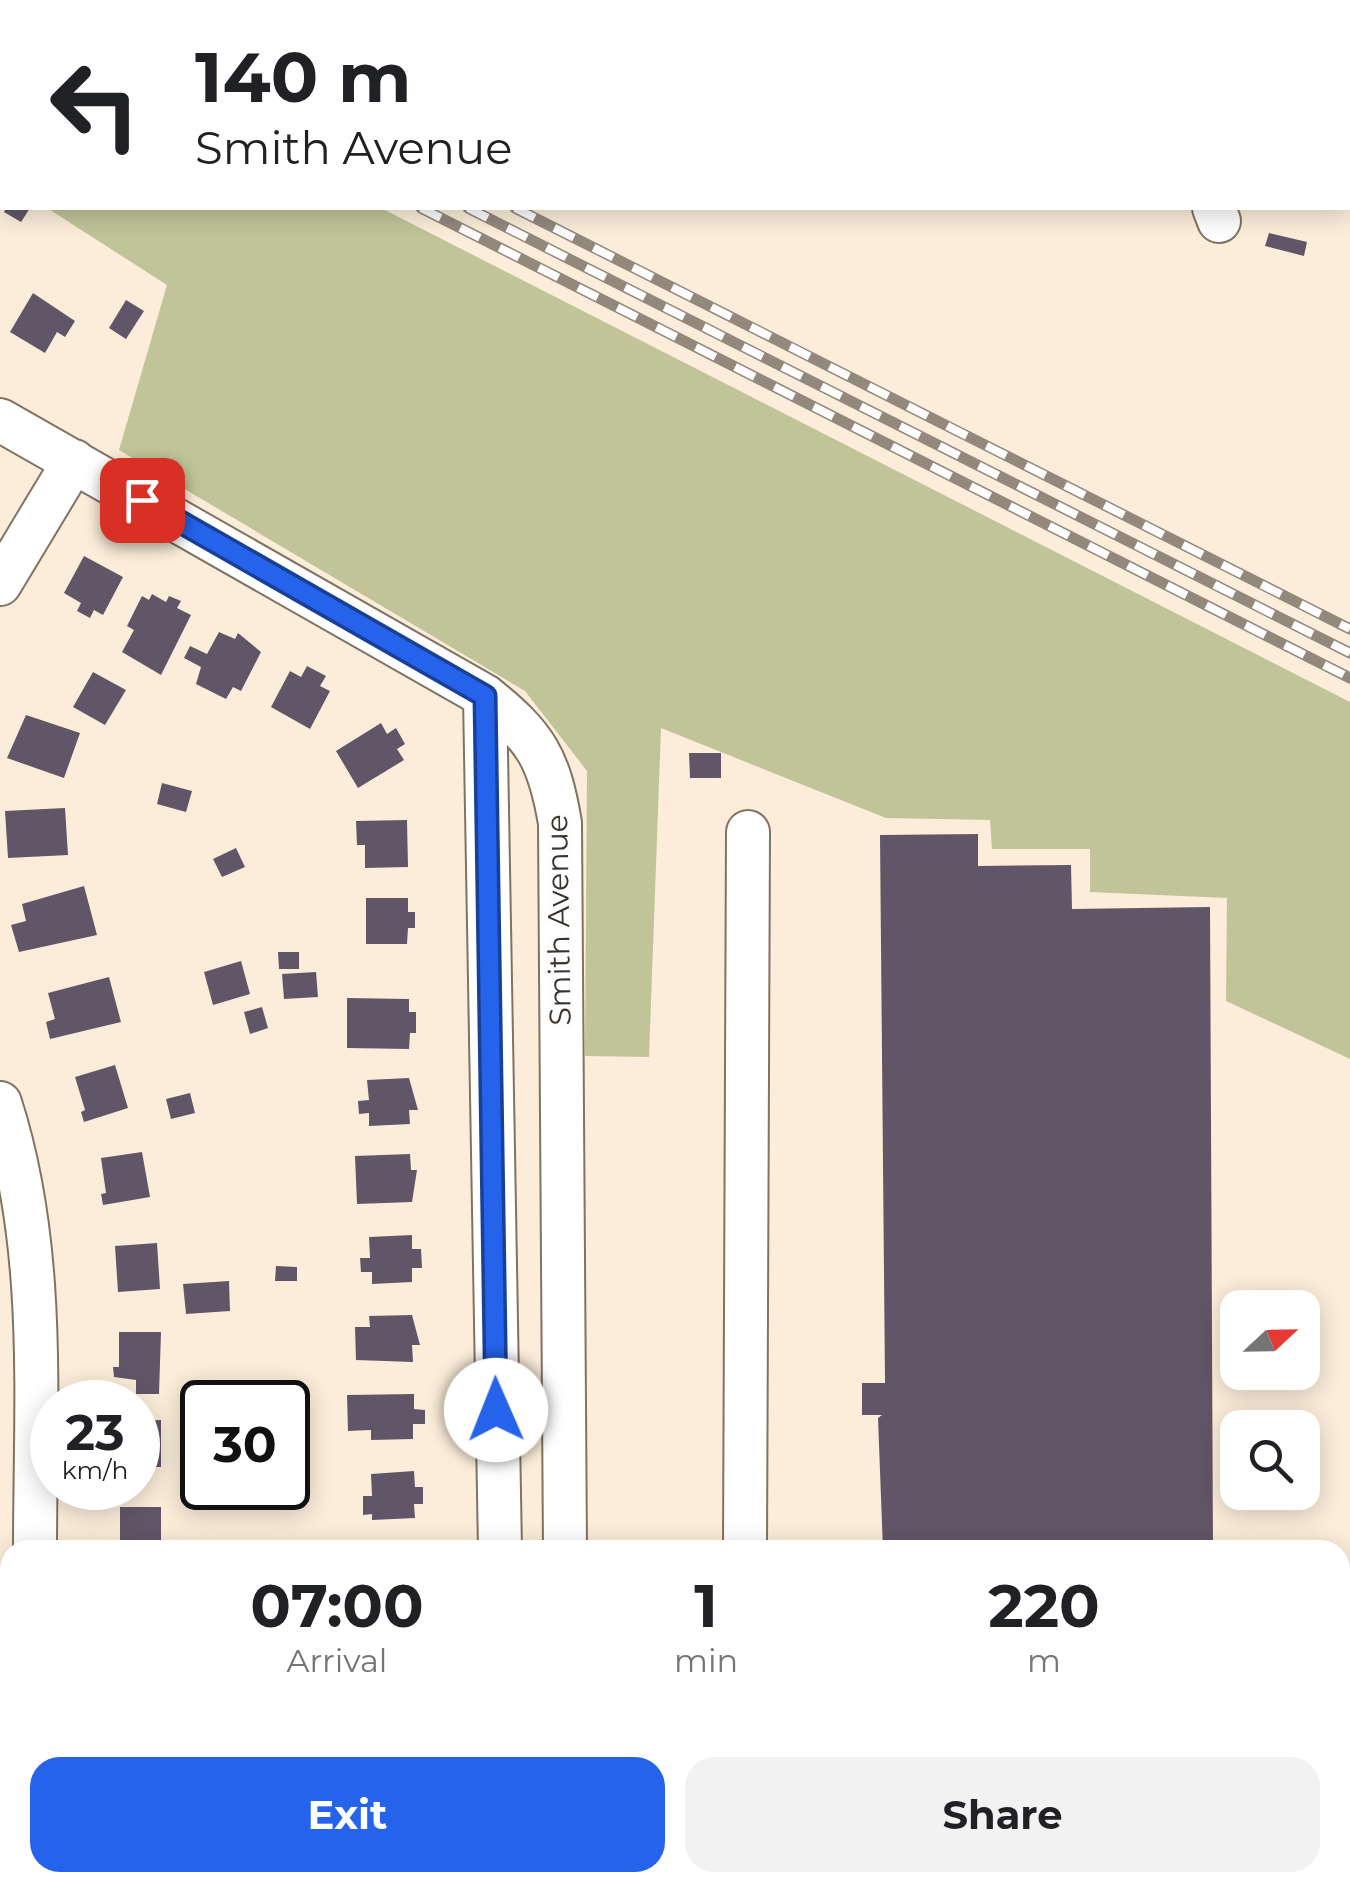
<!DOCTYPE html>
<html lang="en">
<head>
<meta charset="utf-8">
<style>
  body { margin:0; font-family:Montserrat,sans-serif; background:#f2f2f2; color:#202124; height:100vh; display:flex; flex-direction:column; font-size:38px; white-space:nowrap }
  * { box-sizing:border-box; margin:0 }
  p { font-size:32px; color:#757577 }
  .icon { flex:none; width:55px; height:55px; fill:none; stroke:currentColor; stroke-width:2; stroke-linecap:round; stroke-linejoin:round }
  .map { position:relative; flex:1; overflow:hidden }
  .side { position:absolute; left:0px; top:1540px; width:1350px; height:352px; display:flex; flex-direction:column; background:#fff; border-radius:30px 30px 0 0; box-shadow:0 5px 25px #0003 }
  .side>* { flex:none }
  .hud { position:absolute; left:0px; top:0px; width:1350px; height:210px; box-shadow:0 5px 25px #0003; background:#fff; color:#202124; overflow:hidden }
  .needle { width:65px; rotate:68deg }
  .buttons { position:absolute; left:1220px; top:1290px; display:grid; gap:20px }
  .buttons a { display:grid; place-items:center; width:100px; height:100px; border-radius:20px; background:#fff; box-shadow:0 5px 25px #0003; font-size:50px }
  .speed { position:absolute; left:30px; top:1380px; display:flex; gap:20px; font-size:50px; font-weight:700; text-align:center }
  .speed>* { display:grid; place-content:center; width:130px; height:130px; border-radius:50%; background:#fff; box-shadow:0 5px 25px #0003; line-height:1 }
  .speed small { font-size:25px; font-weight:400 }
  .speed .limit { border:5px solid #111; border-radius:15px; background:#fff; color:#111 }
  .pin { position:absolute; display:grid; place-items:center; width:85px; height:85px; color:#fff; margin:-42px; border-radius:20px; box-shadow:0 5px 15px #0006 }
  .me { position:absolute; width:110px; margin:-55px; rotate:359deg; stroke-linejoin:round; filter:drop-shadow(0 0 8px #0008) }
  .turn { display:flex; align-items:center; gap:35px; height:210px; padding:0 30px; font-size:45px }
  .turn .icon { width:130px; height:130px; stroke-width:2.5 }
  .turn b { display:block; font-size:70px; line-height:85px }
  .eta { display:flex; justify-content:space-evenly; align-items:center; height:170px; text-align:center }
  .eta b { font-size:60px; font-weight:700; line-height:70px }
  .action { display:flex; gap:20px; margin-top:auto; padding:20px 30px }
  .action a { flex:1; height:115px; border-radius:30px; background:#2563eb; color:#fff; font-size:40px; font-weight:700; line-height:115px; text-align:center }
  .action a+a { background:#f2f2f2; color:#202124 }
  .map>svg:first-child { display:block }
</style>
</head>
<body>
<div class="map">
<svg width="1350" height="1892" viewBox="0 0 1350 1892">
  <rect width="100%" height="100%" fill="#fcedda"/>
  <path fill="#c0c498" d="M47 208H381L1350 702V1059L1226 1001 1227 898 1090 892V849H992L990 820 886 818 661 728 649 1057 585 1056 587 771 525 691 119 450 167 285Z"/>
  <path fill="#615667" d="M6 208H30L21 222 4 212Z
    M1269 233 1307 242 1304 256 1265 246Z
    M33 293 75 321 65 337 57 332 45 353 10 332Z
    M126 300 144 311 126 339 109 328Z
    M84 556 123 577 103 615 94 610 90 618 77 611 81 603 64 593Z
    M152 594 166 602 169 596 181 601 177 608 191 615 161 675 122 652 134 630 127 626 142 596 149 600Z
    M219 632 235 639 238 633 261 652 241 691 233 687 226 699 196 684 201 667 184 658 190 646 207 654Z
    M307 666 326 676 320 686 330 691 310 729 271 707 290 671 301 677Z
    M93 672 126 690 105 725 73 707Z
    M26 715 80 733 64 778 7 758Z
    M381 723 387 734 396 728 405 744 397 749 404 760 358 788 336 751Z
    M689 753H721V778H690Z
    M162 783 192 791 186 812 157 804Z
    M65 808 68 855 8 858 5 811Z
    M407 820 408 867 365 868V845H357L356 821Z
    M978 834V866L1071 865 1072 909 1210 907 1213 1550H883L878 1418 882 1415H862V1383H885L880 835Z
    M236 848 245 867 222 877 213 859Z
    M84 886 97 935 19 952 11 925 26 921 22 904Z
    M366 898H408V912H415V928H408L407 944H366Z
    M278 952H299V969H279Z
    M241 961 250 994 213 1005 204 972Z
    M316 972 318 997 284 999 282 974Z
    M109 977 121 1022 50 1039 46 1022 55 1019 48 993Z
    M347 998 409 999V1012H416V1033H410L409 1049 347 1048Z
    M262 1007 268 1028 250 1034 244 1012Z
    M115 1065 128 1108 84 1122 81 1112 85 1110 75 1077Z
    M409 1078 418 1110H409L410 1124 369 1126V1113L359 1114 358 1101 369 1100 367 1080Z
    M190 1093 195 1113 171 1119 166 1099Z
    M142 1152 150 1197 103 1205 101 1194 106 1193 101 1158Z
    M410 1154 411 1170H417L412 1202 357 1204 355 1156Z
    M412 1235V1249H421L422 1268H412V1282L372 1284V1272H361L360 1258H370L369 1237Z
    M157 1243 160 1289 118 1292 115 1246Z
    M276 1266 297 1267V1281H275Z
    M229 1281 230 1311 186 1314 183 1284Z
    M412 1315 420 1345H412L413 1362 356 1360 355 1327H370L369 1316Z
    M119 1332H161L159 1394H136V1380L114 1377 113 1367H119Z
    M414 1394V1409L425 1410V1424H413V1439L371 1440V1430L348 1431 347 1395Z
    M161 1420V1467H138V1421Z
    M193 1446H202V1490H193Z
    M303 1459V1475H288V1460Z
    M414 1471 415 1487H423V1504H414L415 1518 372 1520V1514L363 1515V1496H372L371 1474Z
    M120 1507H161V1550H120Z
    M106 1882H176V1892H105Z
    M207 1882H249L248 1892 206 1889Z
    M358 1882H419L427 1885V1892H359Z
    M703 1882H1058V1892H703Z"/>
  <g fill="none" stroke-linecap="round" stroke-linejoin="round">
    <g stroke="#817362" stroke-width="46">
      <path id="minor" d="M1126 0 1127 2
        M1214 208 1219 221
        M0 420 485 696C536 737 549 758 560 823L565 1550
        M0 584 74 461
        M485 696 500 1550
        M0 1103C47 1248 35 1400 35 1550
        M745 1550 748 832
        M1340 1783 1350 1788
        M35 1882V1892
        M568 1882V1892"/>
    </g>
    <use href="#minor" stroke="#fff" stroke-width="42"/>
    <g stroke="#92887c" stroke-width="11">
      <path id="rail" d="M12 0 17 2
        M58 0 63 2
        M104 0 109 2
        M421 208 1350 678
        M468 208 1350 653
        M515 208 1350 629"/>
    </g>
    <use href="#rail" stroke="#fdfdfd" stroke-width="8" stroke-dasharray="22" stroke-linecap="butt"/>
  </g>
  <g fill="none" stroke-linecap="round" stroke-linejoin="round">
    <g stroke="#184099" stroke-width="25">
      <path id="route" d="M142 500 485 696 496 1410"/>
    </g>
    <use href="#route" stroke="#2563eb" stroke-width="18"/>
  </g>
  <g text-anchor="middle" stroke-width="10" stroke-linejoin="round" paint-order="stroke">
    <g font-size="30" fill="#39332c" stroke="#fdfdfd">
      <text transform="translate(559 920) rotate(-91)" y="10">Smith Avenue</text>
    </g>
  </g>
</svg>
<div class="buttons">
<a><svg class="needle" viewBox="-14 -14 28 28"><path d="M0-13l5 13h-10z" fill="#e53935"/><path d="M0 13l5-13h-10z" fill="#757577"/></svg></a>
<a><svg class="icon" aria-label="search" viewBox="0 0 24 24"><circle cx="10" cy="10" r="6"/><path d="M15 15l6 6"/></svg></a>
</div>
<div class="speed"><div>23<small>km/h</small></div><div class="limit">30</div></div>
<div class="pin" style="left:142px;top:500px;background:#d93025"><svg class="icon" aria-label="arrive" viewBox="0 0 24 24"><path d="M6 21V4h12l-3 4 3 4H6"/></svg></div>
<svg class="me" style="left:496px;top:1410px" viewBox="-20 -20 40 40"><circle r="19" fill="#fff"/><path d="M0-13L10 11 0 6-10 11z" fill="#2563eb"/></svg>
<div class="hud">
<div class="turn"><svg class="icon" aria-label="left" viewBox="0 0 24 24"><path d="M17 20v-9H6M10 6l-5 5 5 5"/></svg><div><b>140 m</b>Smith Avenue</div></div>
</div>
<section class="side">
<div class="eta">
<div><b>07:00</b><p>Arrival</p></div>
<div><b>1</b><p>min</p></div>
<div><b>220</b><p>m</p></div>
</div>
<div class="action"><a>Exit</a><a>Share</a></div>
</section>
</div>
</body>
</html>
